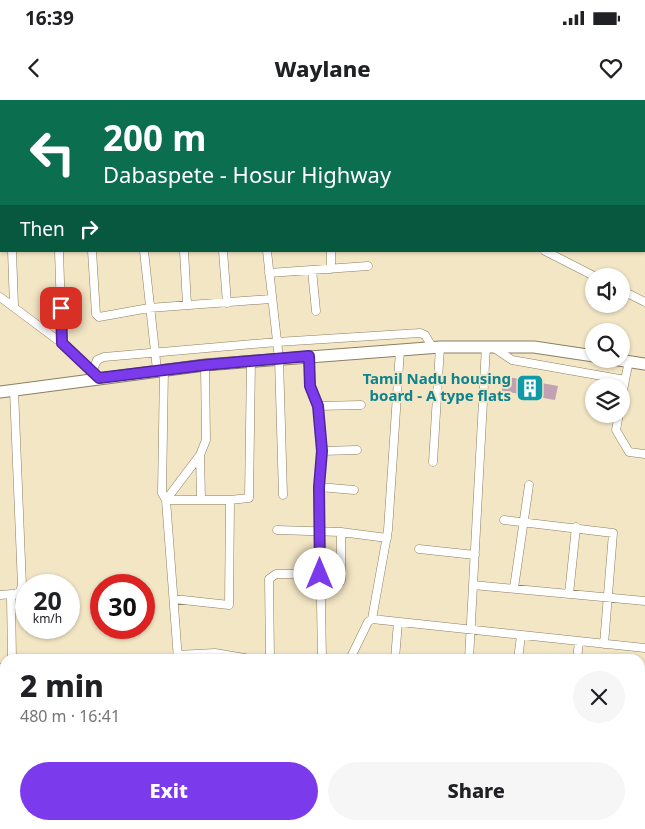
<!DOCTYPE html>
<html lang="en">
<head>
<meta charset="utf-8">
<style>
  body { margin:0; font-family:"Noto Sans",sans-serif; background:#f6f6f6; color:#202124; height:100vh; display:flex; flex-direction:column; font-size:19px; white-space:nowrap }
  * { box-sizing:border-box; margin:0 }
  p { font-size:16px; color:#757577 }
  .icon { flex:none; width:28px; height:28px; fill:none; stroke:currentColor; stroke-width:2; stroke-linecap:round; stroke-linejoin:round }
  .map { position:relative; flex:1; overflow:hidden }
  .details { position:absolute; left:0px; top:554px; width:645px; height:176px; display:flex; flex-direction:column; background:#fff; border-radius:15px 15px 0 0; box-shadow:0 1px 4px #0004 }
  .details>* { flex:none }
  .top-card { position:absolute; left:0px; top:0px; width:645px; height:152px; box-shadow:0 1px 4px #0004; background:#0b6e4f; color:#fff; overflow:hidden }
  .fabs { position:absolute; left:585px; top:168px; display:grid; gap:10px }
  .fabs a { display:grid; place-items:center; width:45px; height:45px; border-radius:50%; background:#fff; box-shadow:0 1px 4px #0004; font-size:25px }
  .speed { position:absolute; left:15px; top:474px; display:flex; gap:10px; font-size:25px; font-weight:700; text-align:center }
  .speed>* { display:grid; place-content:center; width:65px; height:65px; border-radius:50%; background:#fff; box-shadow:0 1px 4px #0004; line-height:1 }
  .speed small { font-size:12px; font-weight:400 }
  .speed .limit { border:8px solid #d22; background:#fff; color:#111 }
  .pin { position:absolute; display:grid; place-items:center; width:42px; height:42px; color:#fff; margin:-21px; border-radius:10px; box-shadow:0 2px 8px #0006 }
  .me { position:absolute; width:55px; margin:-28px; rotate:0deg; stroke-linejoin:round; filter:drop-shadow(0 0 4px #0008) }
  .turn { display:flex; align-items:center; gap:18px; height:105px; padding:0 20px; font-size:22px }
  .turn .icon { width:65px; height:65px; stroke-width:2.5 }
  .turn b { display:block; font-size:35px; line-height:42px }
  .then { display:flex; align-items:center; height:48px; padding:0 20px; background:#0003; gap:10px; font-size:19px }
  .round { display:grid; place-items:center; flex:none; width:52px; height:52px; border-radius:26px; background:#f6f6f6 }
  .overview { display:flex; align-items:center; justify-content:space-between; height:85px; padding:0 20px }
  h1 { font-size:30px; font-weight:800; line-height:38px }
  .cta { display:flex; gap:10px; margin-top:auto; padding:10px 20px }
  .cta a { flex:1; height:58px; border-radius:30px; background:#7c3aed; color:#fff; font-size:20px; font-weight:800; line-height:58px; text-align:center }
  .cta a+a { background:#f6f6f6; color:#202124 }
  .status { display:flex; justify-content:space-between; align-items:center; height:35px; padding:0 25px; background:#fff; direction:ltr }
  .status svg { height:14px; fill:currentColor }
  header { display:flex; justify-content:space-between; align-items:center; height:65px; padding:0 20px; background:#fff; font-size:22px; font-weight:800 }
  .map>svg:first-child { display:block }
</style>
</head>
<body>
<div class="status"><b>16:39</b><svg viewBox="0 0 49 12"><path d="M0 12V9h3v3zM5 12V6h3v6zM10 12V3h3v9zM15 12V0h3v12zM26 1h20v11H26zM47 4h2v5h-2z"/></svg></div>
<header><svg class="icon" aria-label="back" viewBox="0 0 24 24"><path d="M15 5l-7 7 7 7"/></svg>Waylane<svg class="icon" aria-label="heart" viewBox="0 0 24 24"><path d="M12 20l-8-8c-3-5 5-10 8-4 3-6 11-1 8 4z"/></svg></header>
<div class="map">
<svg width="645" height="729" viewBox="0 0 645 729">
  <rect width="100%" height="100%" fill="#f3e6c5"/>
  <path fill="#c2a1b3" d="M503 276 558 286 555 300 502 291Z"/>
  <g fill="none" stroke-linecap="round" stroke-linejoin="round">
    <g stroke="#8b7f61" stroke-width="9">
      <path id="minor" d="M1 0V1
        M43 0V1
        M82 0V1
        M131 0V1
        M345 0 347 1
        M456 0V1
        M511 0 512 1
        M162 1 170 0
        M331 1 332 0
        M644 136H645
        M12 151 14 206
        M59 151 62 243
        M92 151 96 214 99 217 149 208 271 199
        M144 151 157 270
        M184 151 187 204
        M223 151 227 203
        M267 151 279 259 283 395
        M331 151V169
        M545 151 594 176
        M312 170 316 211
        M269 173 368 166
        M621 190 645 202
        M0 197 71 250 94 273
        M494 248 512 260 625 280 629 261
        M309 257 310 286 318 306 322 351
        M164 269 162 393 166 400H230
        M92 272 97 260 104 257 277 242 420 233 425 235 433 248
        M621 301 625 280
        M318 306 361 305
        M619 314 616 330 629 352 645 354
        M200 355 201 399
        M433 362 440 247
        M319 387 354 390
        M504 420 613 433 604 544
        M277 430 341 432 387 438
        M419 449 475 455
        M341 481V432
        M473 485 645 501
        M514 488 529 385
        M569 494 576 427
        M0 495 12 494
        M174 499 229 505 230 400 249 398 251 261
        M372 519 388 430 400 250
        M177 555 215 553 250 559
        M12 559 11 497 20 491 22 486 14 290
        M178 559 166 400 200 355 206 340 205 265
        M270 559 269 479 276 474H320
        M322 559 319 387 322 351 357 350
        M350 559 368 522 372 519 645 548
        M395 559 398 522
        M469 559 486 246
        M518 559 521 536
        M577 559 579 542
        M0 568H5
        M640 597H645
        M640 639 644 633 645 615
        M191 725V729
        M250 725V729
        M295 725V729
        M460 729V725"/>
    </g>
    <g stroke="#8b7f61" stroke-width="13">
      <path id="highway" d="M612 259 645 264
        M0 292 205 265 440 247H534L594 256"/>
    </g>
    <use href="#minor" stroke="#fff" stroke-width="8"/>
    <use href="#highway" stroke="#fff" stroke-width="11"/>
  </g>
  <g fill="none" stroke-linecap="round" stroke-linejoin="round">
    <g stroke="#51269a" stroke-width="12">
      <path id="route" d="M61 208 62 243 99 278 205 265 309 256 310 286 318 306 322 351 319 387 320 474"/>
    </g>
    <use href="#route" stroke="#7c3aed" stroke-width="9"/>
  </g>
  <defs>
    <g id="building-square" transform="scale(1.4375)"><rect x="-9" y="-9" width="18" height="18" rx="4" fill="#0f9aa8" stroke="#f3e6c5"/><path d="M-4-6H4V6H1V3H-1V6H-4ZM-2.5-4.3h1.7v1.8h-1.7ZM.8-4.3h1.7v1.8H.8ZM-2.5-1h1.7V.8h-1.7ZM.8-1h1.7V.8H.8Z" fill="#fff"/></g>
  </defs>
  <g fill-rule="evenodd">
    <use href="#building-square" x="530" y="288"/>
  </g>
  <g text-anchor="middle" stroke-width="4" stroke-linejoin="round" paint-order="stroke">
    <g font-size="15" font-weight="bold" fill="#0d838f" stroke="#f3e6c5" text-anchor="end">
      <text x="511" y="284">Tamil Nadu housing<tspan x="511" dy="17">board - A type flats</tspan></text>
    </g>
  </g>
</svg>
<div class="fabs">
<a><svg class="icon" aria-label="sound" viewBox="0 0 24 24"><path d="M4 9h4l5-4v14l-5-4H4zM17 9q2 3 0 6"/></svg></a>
<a><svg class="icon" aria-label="search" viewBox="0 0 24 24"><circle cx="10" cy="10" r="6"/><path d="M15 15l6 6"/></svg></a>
<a><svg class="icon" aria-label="layers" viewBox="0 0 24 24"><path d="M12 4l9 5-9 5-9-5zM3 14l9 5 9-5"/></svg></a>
</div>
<div class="speed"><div>20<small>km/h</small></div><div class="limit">30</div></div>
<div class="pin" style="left:61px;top:208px;background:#d93025"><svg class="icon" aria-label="arrive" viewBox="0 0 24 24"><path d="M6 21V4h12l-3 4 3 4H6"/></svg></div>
<svg class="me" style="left:320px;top:474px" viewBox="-20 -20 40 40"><circle r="19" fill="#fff"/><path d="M0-13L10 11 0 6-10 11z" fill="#7c3aed"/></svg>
<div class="top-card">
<div class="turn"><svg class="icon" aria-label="left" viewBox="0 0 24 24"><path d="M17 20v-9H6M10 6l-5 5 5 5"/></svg><div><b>200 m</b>Dabaspete - Hosur Highway</div></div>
<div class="then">Then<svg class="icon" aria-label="right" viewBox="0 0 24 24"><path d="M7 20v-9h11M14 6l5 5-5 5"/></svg></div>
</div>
<section class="details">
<div class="overview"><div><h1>2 min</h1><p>480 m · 16:41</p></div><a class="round"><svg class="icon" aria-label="close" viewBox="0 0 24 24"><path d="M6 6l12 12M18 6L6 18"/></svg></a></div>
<div class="cta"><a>Exit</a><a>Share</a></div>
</section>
</div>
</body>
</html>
